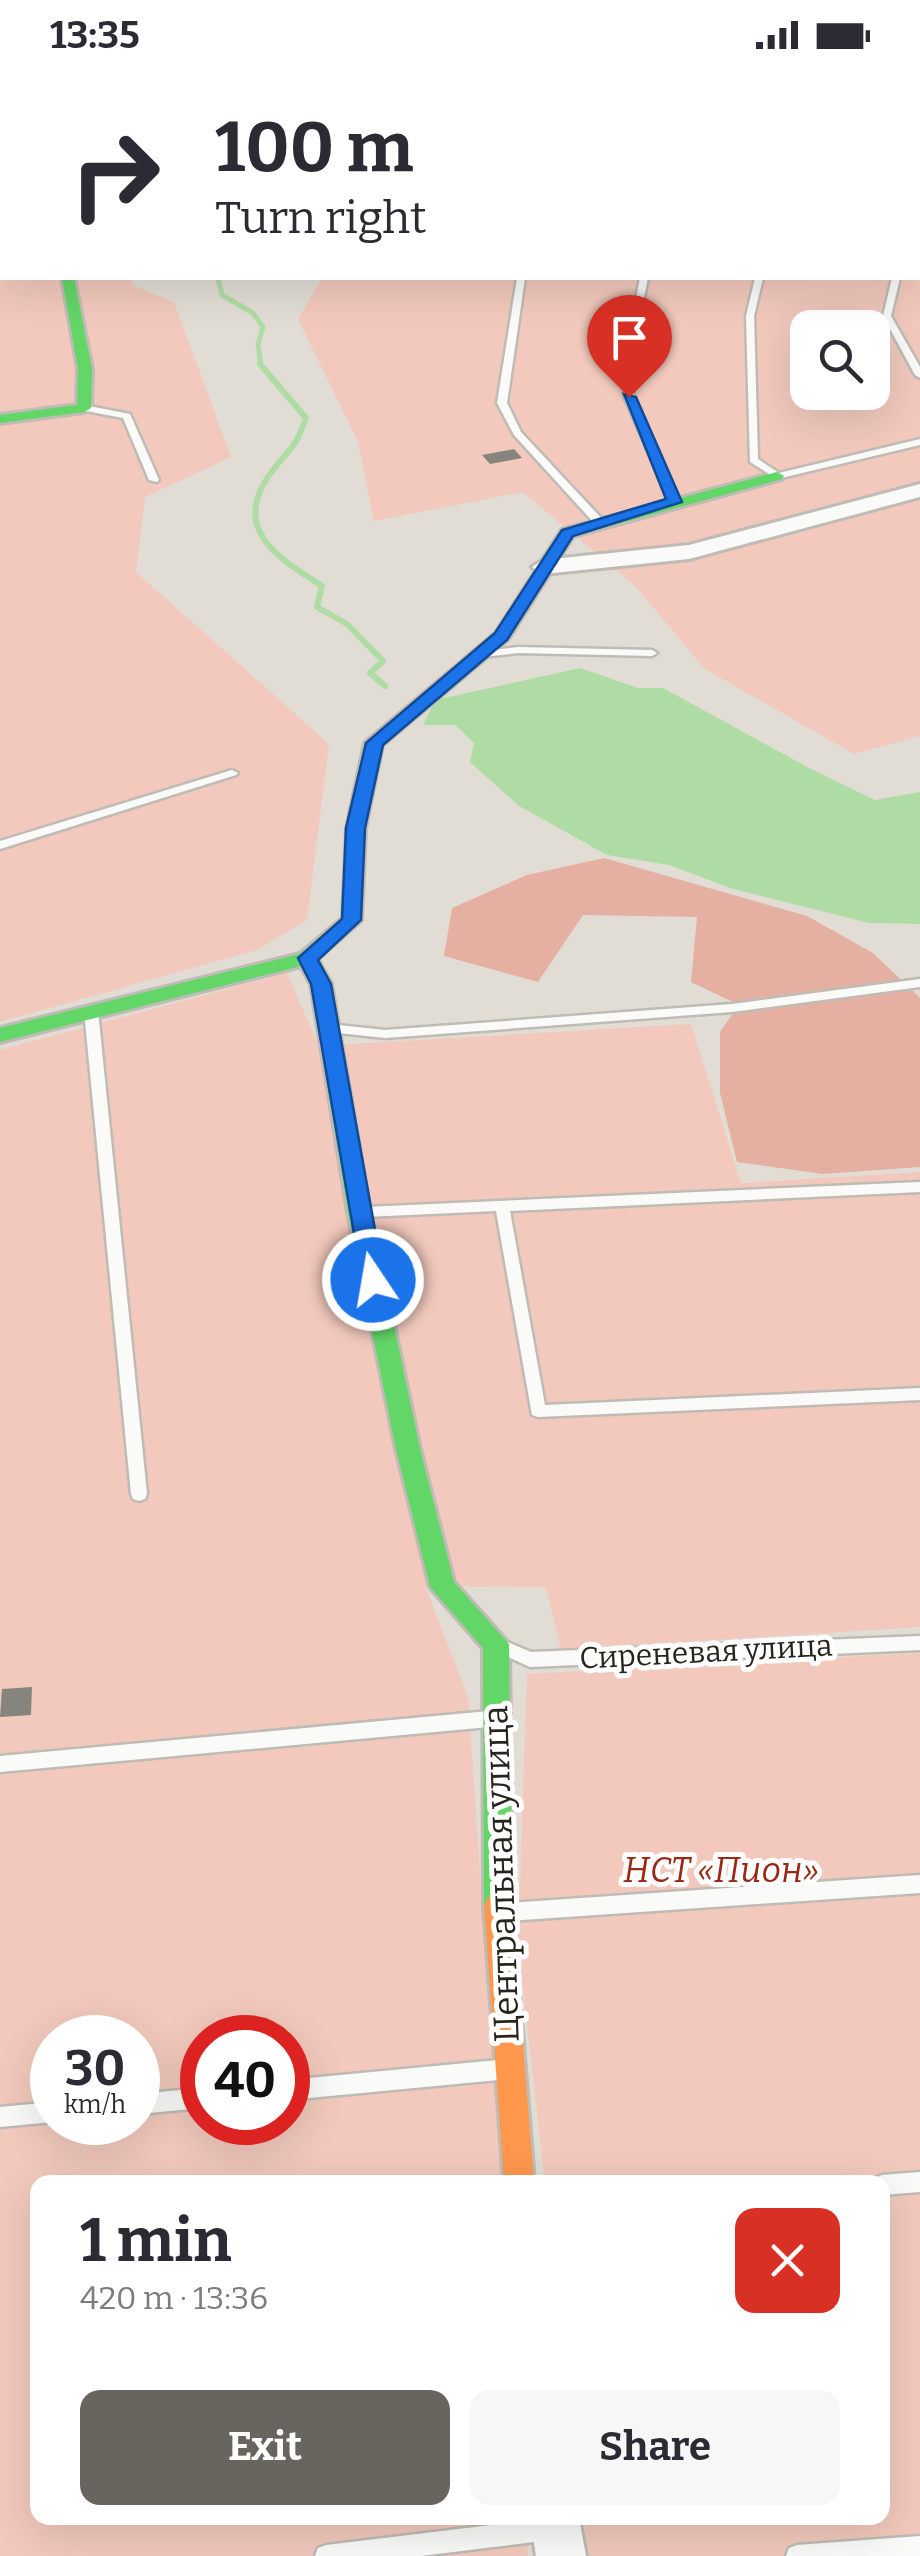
<!DOCTYPE html>
<html lang="en">
<head>
<meta charset="utf-8">
<style>
  body { margin:0; font-family:Bitter,serif; background:#f7f7f7; color:#2b2b33; height:100vh; display:flex; flex-direction:column; font-size:38px; white-space:nowrap }
  * { box-sizing:border-box; margin:0 }
  p { font-size:32px; color:#7c7c81 }
  .icon { flex:none; width:55px; height:55px; fill:none; stroke:currentColor; stroke-width:2; stroke-linecap:round; stroke-linejoin:round }
  .map { position:relative; flex:1; overflow:hidden }
  .sheet { position:absolute; left:30px; top:2105px; width:860px; height:350px; display:flex; flex-direction:column; background:#fff; border-radius:20px; box-shadow:0 10px 40px #0002 }
  .sheet>* { flex:none }
  .guide { position:absolute; left:0px; top:0px; width:920px; height:210px; box-shadow:0 10px 40px #0002; background:#fff; color:#2b2b33; overflow:hidden }
  .fabs { position:absolute; left:790px; top:240px; display:grid; gap:20px }
  .fabs a { display:grid; place-items:center; width:100px; height:100px; border-radius:20px; background:#fff; box-shadow:0 10px 40px #0002; font-size:50px }
  .speed { position:absolute; left:30px; top:1945px; display:flex; gap:20px; font-size:50px; font-weight:700; text-align:center }
  .speed>* { display:grid; place-content:center; width:130px; height:130px; border-radius:50%; background:#fff; box-shadow:0 10px 40px #0002; line-height:1 }
  .speed small { font-size:25px; font-weight:400 }
  .speed .limit { border:15px solid #d22; background:#fff; color:#111 }
  .pin { position:absolute; display:grid; place-items:center; width:85px; height:85px; color:#fff; margin:-102px -42px; border-radius:50% 50% 50% 0; rotate:-45deg; box-shadow:0 0 10px #0007 }
  .pin .icon { rotate:45deg }
  .me { position:absolute; width:110px; margin:-55px; rotate:348deg; stroke-linejoin:round; filter:drop-shadow(0 0 8px #0008) }
  .turn { display:flex; align-items:center; gap:35px; height:210px; padding:0 50px; font-size:45px }
  .turn .icon { width:130px; height:130px; stroke-width:2.5 }
  .turn b { display:block; font-size:70px; line-height:85px }
  .round { display:grid; place-items:center; flex:none; width:105px; height:105px; border-radius:20px; background:#f7f7f7 }
  .headline { display:flex; align-items:center; justify-content:space-between; height:170px; padding:0 50px }
  h1 { font-size:60px; font-weight:700; line-height:75px }
  .cta { display:flex; gap:20px; margin-top:auto; padding:20px 50px }
  .cta a { flex:1; height:115px; border-radius:20px; background:#67655d; color:#fff; font-size:40px; font-weight:700; line-height:115px; text-align:center }
  .cta a+a { background:#f7f7f7; color:#2b2b33 }
  .status { display:flex; justify-content:space-between; align-items:center; height:70px; padding:0 50px; background:#fff; direction:ltr }
  .status svg { height:28px; fill:currentColor }
  .map>svg:first-child { display:block }
</style>
</head>
<body>
<div class="status"><b>13:35</b><svg viewBox="0 0 49 12"><path d="M0 12V9h3v3zM5 12V6h3v6zM10 12V3h3v9zM15 12V0h3v12zM26 1h20v11H26zM47 4h2v5h-2z"/></svg></div>
<div class="map">
<svg width="920" height="2486" viewBox="0 0 920 2486">
  <rect width="100%" height="100%" fill="#e1ddd4"/>
  <path fill="#f2c9bc" fill-rule="evenodd" d="M0 0H302L2 2V208H133L132 215 174 232 231 387 145 427 136 502 329 674 307 850 257 880 0 952Z
    M422 0H920V666L854 684 705 599 635 516 523 422 374 451 358 372 298 249 322 208H918V2ZM808 258H872V322H808Z
    M287 903 319 976 691 954 741 1113 920 1102V1557L561 1580 546 1517 425 1516 468 1627 501 2112H38V2448H525L528 2486H0V980ZM52 1968H138V2052H52ZM202 1968H288V2052H202Z
    M920 1583V2486H588L584 2448H882V2112H545L518 1874 527 1604Z"/>
  <path fill="#e5b0a1" d="M604 788 807 846 873 883 920 928V1097L823 1104 737 1092 720 1023V962L739 935 691 912 697 847 583 845 538 912 444 886 452 838 527 805Z"/>
  <path fill="#afdca5" d="M580 598 638 618H663L811 699 875 730 920 722V854L869 853 733 819 669 795 607 785 519 736 470 692 474 673 455 655H423L435 630Z"/>
  <g fill="none" stroke-linecap="round" stroke-linejoin="round">
    <path stroke="#afdca5" stroke-width="5" d="M218 208 222 225 253 243 263 257 258 274 261 296"/>
    <path stroke="#afdca5" stroke-width="6" d="M260 294 306 348C294 381 292 375 273 400 228 458 277 487 322 516L317 537 347 554 383 591 370 603 385 616"/>
  </g>
  <path fill="#85847d" d="M514 379 522 388 490 394 482 385Z
    M32 1617 31 1645 0 1647 2 1619Z"/>
  <g fill="none" stroke-linecap="round" stroke-linejoin="round">
    <g stroke="#bfbbb5" stroke-width="5">
      <path id="lane" d="M41 0H49V2H42Z
        M822 0H830L828 2H822Z
        M918 94H920V110H918Z
        M0 101H2V110H0Z
        M517 208H525L507 333 521 362 603 450V454H595L514 365 497 333Z
        M640 208H648L631 291 634 327 680 431 675 434 670 431 624 327 623 291Z
        M755 208H763L754 246 758 389 779 403 920 369V375L777 409 750 392 746 246Z
        M892 208H900L891 246 920 297V308L915 305 883 246Z
        M84 335 130 344 159 410 157 412 149 410 123 348 81 340 79 338Z
        M518 577 652 580 657 583 652 586 518 583 483 587 478 584 483 581Z
        M232 700 238 703 236 705 0 779V771Z
        M920 909V917L732 942 385 968 329 962 322 958 329 954 385 960 732 934Z
        M91 937 98 941 147 1424 145 1429 139 1431 133 1429 131 1424 84 941Z
        M920 1112V1122L510 1141 545 1335 920 1318V1330L538 1347 532 1345 496 1141 365 1147 358 1142 365 1137Z
        M920 1566V1580L530 1597 499 1583 496 1578 499 1573 505 1571 531 1582Z
        M489 1641 495 1644 498 1649 495 1654 489 1657 0 1702V1686Z
        M920 1805V1823L508 1851 501 1848 499 1842 501 1836 508 1833Z
        M498 1990 505 1993 508 2000 505 2007 498 2010 288 2030V2010Z
        M202 2018V2038L138 2044V2024Z
        M52 2032V2052L0 2057V2037Z
        M920 2102V2122L882 2125V2112H873L875 2108 882 2105Z
        M550 2448 558 2451 561 2459 558 2467 550 2470 421 2486H315L318 2478 326 2475Z
        M920 2466V2486H786L789 2478 797 2475Z"/>
    </g>
    <g stroke="#bfbbb5" stroke-width="6">
      <path id="street" d="M249 0H265V2H250Z
        M0 25H2V35H0Z
        M0 182H2V192H0Z
        M920 414V427L689 489 543 504 532 497 543 490 689 475Z
        M530 2448H579L586 2486H536Z"/>
    </g>
    <g stroke="#bfbbb5" stroke-width="6">
      <path id="fast" d="M62 208H74L92 299 91 338 84 342 0 353V345L77 335 78 299Z
        M777 402 784 406 782 409 573 466 508 569 382 675 365 758 361 850 317 889 331 914 370 1142 420 1379 454 1512 509 1574 512 1836 508 1845 498 1849 488 1845 484 1836 483 1578 430 1517 396 1379 348 1142 311 914 301 896 0 972V958L300 884 343 848 347 758 365 673 496 563 562 460Z"/>
    </g>
    <g stroke="#bfbbb5" stroke-width="6">
      <path id="slow" d="M498 1823 508 1827 512 1836 534 2112H504L484 1836 488 1827Z"/>
    </g>
    <use href="#lane" fill="#fafaf9" fill-rule="evenodd"/>
    <use href="#street" fill="#fafaf9" fill-rule="evenodd"/>
    <use href="#fast" fill="#63d668" fill-rule="evenodd"/>
    <use href="#slow" fill="#ff974d" fill-rule="evenodd"/>
  </g>
  <path fill="#1a73e8" stroke="#114b97" stroke-width="2.5" d="M624 324 636 327 682 432 573 466 507 570 383 675 365 758 361 850 318 890 331 914 384 1210 373 1218 362 1210 311 914 298 888 342 849 346 758 366 673 495 563 562 460 666 429Z"/>
  <g text-anchor="middle" stroke-width="10" stroke-linejoin="round" paint-order="stroke">
    <g font-size="30" fill="#26241d" stroke="#fff">
      <text transform="translate(706 1582) rotate(-3)" y="10">Сиреневая улица</text>
    </g>
    <g font-size="35" font-style="italic" fill="#982915" stroke="#fff">
      <text x="721" y="1812">НСТ «Пион»</text>
    </g>
    <g font-size="35" fill="#26241d" stroke="#fff">
      <text transform="translate(501 1804) rotate(-92)" y="12">Центральная улица</text>
    </g>
  </g>
</svg>
<div class="fabs">
<a><svg class="icon" aria-label="search" viewBox="0 0 24 24"><circle cx="10" cy="10" r="6"/><path d="M15 15l6 6"/></svg></a>
</div>
<div class="speed"><div>30<small>km/h</small></div><div class="limit">40</div></div>
<div class="pin" style="left:629px;top:327px;background:#d93025"><svg class="icon" aria-label="arrive" viewBox="0 0 24 24"><path d="M6 21V4h12l-3 4 3 4H6"/></svg></div>
<svg class="me" style="left:373px;top:1210px" viewBox="-20 -20 40 40"><circle r="17" fill="#1a73e8" stroke="#fff" stroke-width="3"/><path d="M0-11L8 9 0 5-8 9z" fill="#fff"/></svg>
<div class="guide">
<div class="turn"><svg class="icon" aria-label="right" viewBox="0 0 24 24"><path d="M7 20v-9h11M14 6l5 5-5 5"/></svg><div><b>100 m</b>Turn right</div></div>
</div>
<section class="sheet">
<div class="headline"><div><h1>1 min</h1><p>420 m · 13:36</p></div><a class="round" style="background:#d93025;color:#fff"><svg class="icon" aria-label="close" viewBox="0 0 24 24"><path d="M6 6l12 12M18 6L6 18"/></svg></a></div>
<div class="cta"><a>Exit</a><a>Share</a></div>
</section>
</div>
</body>
</html>
